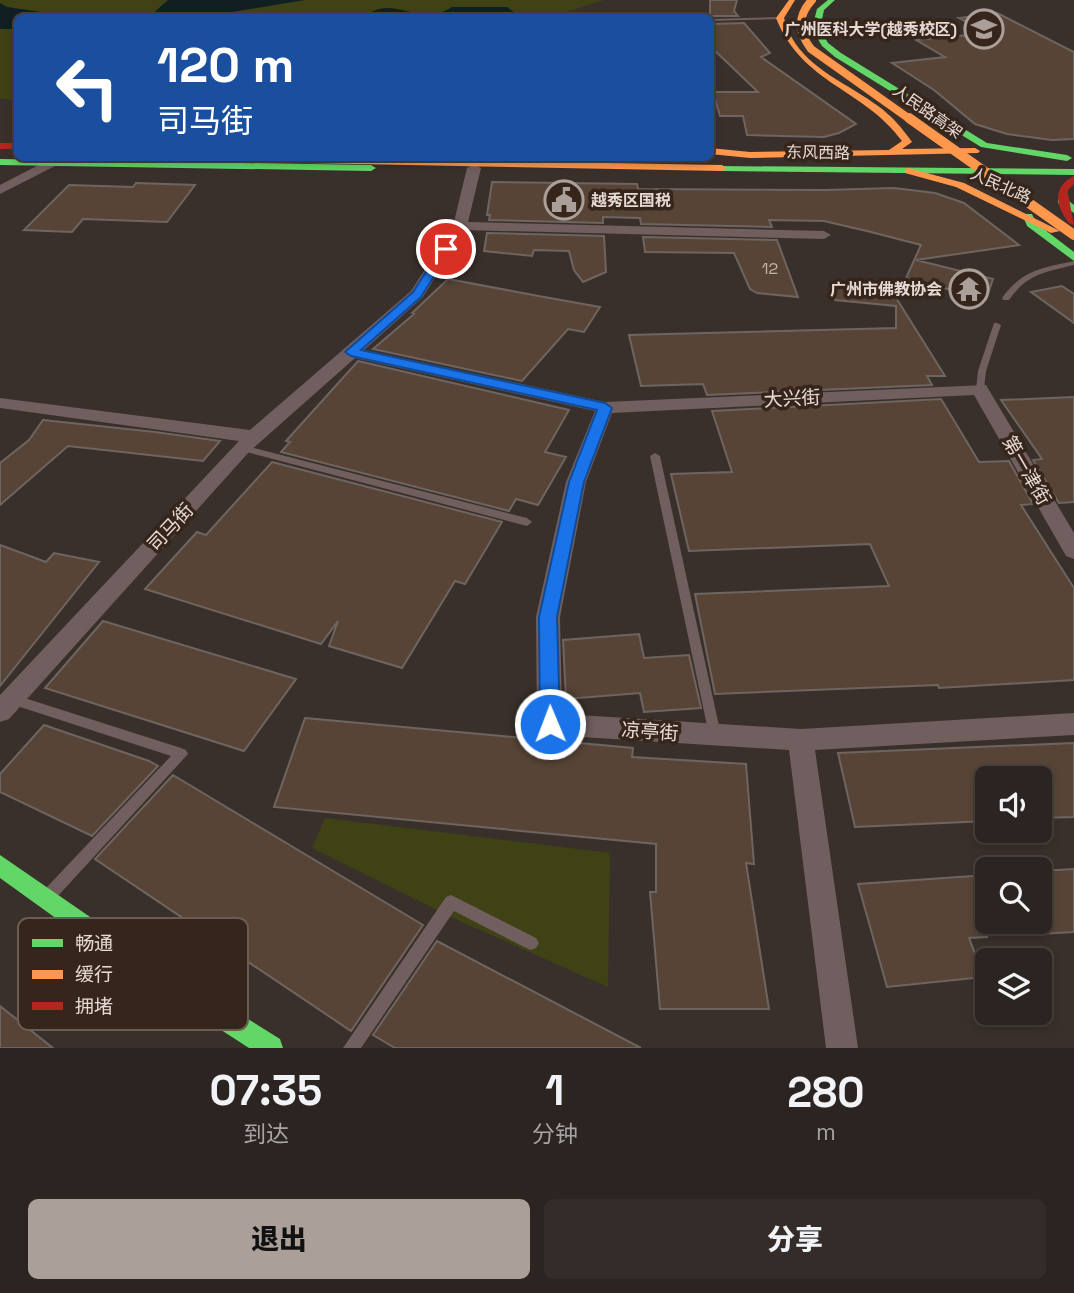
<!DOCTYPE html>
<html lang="zh">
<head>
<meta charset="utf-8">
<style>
  body { margin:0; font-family:"Space Grotesk","Noto Sans SC",sans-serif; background:#342c29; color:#f1f3f6; height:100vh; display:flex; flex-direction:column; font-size:26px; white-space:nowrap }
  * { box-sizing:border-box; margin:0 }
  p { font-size:23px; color:#a6a4a5 }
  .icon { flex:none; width:38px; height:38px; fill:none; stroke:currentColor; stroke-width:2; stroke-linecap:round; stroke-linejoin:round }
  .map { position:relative; height:1048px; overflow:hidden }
  .sheet { display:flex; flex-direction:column; background:#2c2420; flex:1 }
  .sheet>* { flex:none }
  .banner { position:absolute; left:14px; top:14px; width:700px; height:147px; border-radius:10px; box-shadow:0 4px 10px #0003,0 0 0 2px #48413e; background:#1a4fa0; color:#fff; overflow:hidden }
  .fabs { position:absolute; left:975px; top:766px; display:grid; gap:14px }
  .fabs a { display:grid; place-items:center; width:77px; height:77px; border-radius:10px; background:#2c2420; box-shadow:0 4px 10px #0003,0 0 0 2px #48413e; font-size:35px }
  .pin { position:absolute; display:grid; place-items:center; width:60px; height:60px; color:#fff; margin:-30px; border:4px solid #fff; border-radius:50%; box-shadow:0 2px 7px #0007 }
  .me { position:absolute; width:77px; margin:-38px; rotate:359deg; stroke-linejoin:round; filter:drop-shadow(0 0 5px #0008) }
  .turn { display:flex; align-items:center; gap:24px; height:147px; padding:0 28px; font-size:32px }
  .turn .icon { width:91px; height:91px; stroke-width:2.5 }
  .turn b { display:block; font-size:49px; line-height:60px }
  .eta { display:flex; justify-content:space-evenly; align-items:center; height:119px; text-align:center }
  .eta b { font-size:42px; font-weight:800; line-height:49px }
  .button { display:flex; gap:14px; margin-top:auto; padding:14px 28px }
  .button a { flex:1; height:80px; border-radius:10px; background:#aa9f99; color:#111; font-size:28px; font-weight:800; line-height:80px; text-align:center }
  .button a+a { background:#342c29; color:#f1f3f6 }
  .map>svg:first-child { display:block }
</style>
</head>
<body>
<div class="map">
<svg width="1074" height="1048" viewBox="0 0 1074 1048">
  <rect width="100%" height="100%" fill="#3a302b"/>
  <path fill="#3f4215" d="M0 0H604L546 18H18L17 101 0 98Z
    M325 818 610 853 608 987 453 918 312 848Z"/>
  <path fill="#102022" d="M168 0H305L202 17 18 18 17 29H0V3L7 7 69 16 151 15Z
    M452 7H507L520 17H358C368 14 378 7 389 8 410 10 432 21 452 7Z"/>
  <path fill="#574436" stroke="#6e6561" stroke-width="2" d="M710 0H737L734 11 738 16H710Z
    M997 13 1074 52V139L1052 140 1007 134 975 124 934 90 892 63 945 57 916 40 989 33 959 18Z
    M744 23 770 53 761 57 856 124 839 133 824 137 747 135 743 116H720L713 92H758L710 46V24Z
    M492 182 637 184 638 189 825 190 894 188 935 193 964 203 1019 245 916 260 993 279 986 299 906 278 921 245 871 232 824 221 769 220 772 227 641 224 640 218 603 217V223L489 220 490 215H487Z
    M136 183 195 185 167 222 83 219 72 232 24 230 69 185 133 187Z
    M487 233 604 236 606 272 583 282 574 270 569 251 534 250 532 256 484 251Z
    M643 237 777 240 798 297 757 293 750 289 734 253 645 252Z
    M448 279 544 297 600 307 584 332 568 329 522 381 373 349 414 314 412 313Z
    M888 285 945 376H927L932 385 707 395 703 384 641 386 629 335 896 328V306L835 300V287Z
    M1062 286 1074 294V323L1031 292Z
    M358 361 569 410 545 452 566 457 538 505 516 499 509 511 281 452 290 442 286 441Z
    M1074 397V502L1059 503 1033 460 1042 459 1001 400Z
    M941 399 979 462 1009 461 1033 504 1021 505 1074 588V680L939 688 938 685 715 694 695 594 889 586 870 544 689 551 671 474 732 472 712 411Z
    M43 420 155 432 220 441 203 461 68 446 0 505V463L29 440Z
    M272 462 502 522 465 584 455 581 402 668 329 646 338 621 321 644 145 589 197 532 206 535Z
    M0 545 46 562 54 553 99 562 0 686Z
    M103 621 296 679 244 751 45 688Z
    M639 634 644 658 689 655 701 708 644 712 640 693 566 699 563 640Z
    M305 718 633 748 632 757 746 764 754 864 746 863 769 1009H660L650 892H656V844L274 807Z
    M44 725 149 761 158 766 92 836 0 792V774Z
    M1074 743V817L1040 818V779H987V821L855 827 838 753Z
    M173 775 423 925 351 1031 95 859Z
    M1074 869V932L1040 934V871Z
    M987 875V937L969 938 984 977 887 987 858 884Z
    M437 941 641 1048H395L373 1035Z
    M0 1006 53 1048H0Z"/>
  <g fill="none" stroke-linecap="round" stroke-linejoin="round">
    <path fill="#715e5f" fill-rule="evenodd" d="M782 17 780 19 710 21V19Z
      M1074 261V265C1045 272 1027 274 1009 300H1003L1002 298C1022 270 1042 268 1074 261Z
      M994 323H997L1001 325 986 371 984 389 980 392 976 389 978 371Z
      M242 445 527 518 532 522 527 526 239 450 237 448Z
      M655 453 660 456 721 735 720 739 715 740 710 739 709 735 650 456Z
      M12 694 181 748 186 750 188 754 57 897 52 899 47 897 45 892 47 887 171 756 8 703 6 699 8 695Z
      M451 895 536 938 539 943 536 948 531 950 526 948 454 911 361 1048H343L446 897Z"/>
    <path fill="#715e5f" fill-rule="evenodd" d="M50 159 56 163 55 166 0 194V185Z
      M474 164 481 168 468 222 824 231 831 235 824 239 464 230 423 297 364 350 605 402 986 385 1074 533V559L1066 556 974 395 612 413 586 482 560 617 562 714 801 729 1074 713V735L815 750 858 1048H826L789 750 550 735 541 731 537 724 536 617 566 482 595 411 355 358 249 452 9 719 0 722V695L239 441 0 408V398L250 430 411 291 453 226 467 168Z"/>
    <path fill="#63d668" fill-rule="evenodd" d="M828 0H835L824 10 820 29 828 43 841 53 987 143 1067 155 1072 158 1067 161 981 147 835 57 822 46 812 29 817 9Z
      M0 159 371 165 376 168 371 171 0 165Z
      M719 166 1074 169V175L722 171 717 168Z
      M1058 199H1066L1074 205V213L1058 203Z
      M1024 214H1032L1036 223 1074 252V261L1027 226 1023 216Z
      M0 855 141 952 280 1039 283 1048H249L125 968 0 878Z"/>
    <path fill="#ff974d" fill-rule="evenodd" d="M789 0H795L784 18C786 25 789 32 792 38 810 70 850 85 878 106 892 116 902 128 912 142L902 149 975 148 980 151 978 153 750 158 710 154V148L750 152 889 150 902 141C863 88 802 84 776 18Z
      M198 158H328L722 165 727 168 722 171 203 161Z
      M908 168 964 183 1060 231 1051 233 956 187 905 173V169Z"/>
    <path fill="#b3261e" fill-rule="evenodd" d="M0 143H18V149H0Z
      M1074 176V184L1068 190V194L1074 225 1070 224C1056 208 1051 187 1074 176Z"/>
    <path stroke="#ff974d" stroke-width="8" d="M812 0C797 16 798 32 811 49L911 120"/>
    <path stroke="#ff974d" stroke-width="10" d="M909 118 1074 235"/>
  </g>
  <path fill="#1a73e8" stroke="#114b97" stroke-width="2" d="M446 246 451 249 421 297 361 350 605 403 612 408 584 482 557 617 560 724 557 730 550 732 543 730 540 724 539 617 569 482 597 410 351 356 345 352 413 292 442 247Z"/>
  <defs>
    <g id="university-ring" transform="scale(2.0125)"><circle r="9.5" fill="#36251b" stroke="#aa9f99" stroke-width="1.5"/><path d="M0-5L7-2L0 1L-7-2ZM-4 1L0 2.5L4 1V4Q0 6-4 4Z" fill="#aa9f99"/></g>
    <g id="civic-ring" transform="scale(2.0125)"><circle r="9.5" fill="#36251b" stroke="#aa9f99" stroke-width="1.5"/><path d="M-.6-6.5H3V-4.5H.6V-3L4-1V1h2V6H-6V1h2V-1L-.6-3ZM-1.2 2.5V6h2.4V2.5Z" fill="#aa9f99"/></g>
    <g id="temple-ring" transform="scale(2.0125)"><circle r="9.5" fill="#36251b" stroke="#aa9f99" stroke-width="1.5"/><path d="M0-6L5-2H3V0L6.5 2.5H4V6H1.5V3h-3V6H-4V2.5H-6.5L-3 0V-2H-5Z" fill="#aa9f99"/></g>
  </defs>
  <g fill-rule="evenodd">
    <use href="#university-ring" x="984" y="29"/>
    <use href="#civic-ring" x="564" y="200"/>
    <use href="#temple-ring" x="969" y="289"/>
  </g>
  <g text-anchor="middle" stroke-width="7" stroke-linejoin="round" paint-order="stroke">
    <g font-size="16" font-weight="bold" fill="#e6dbd4" stroke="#36251b" text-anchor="end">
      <text x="957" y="35">广州医科大学(越秀校区)</text>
      <text x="591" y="206" text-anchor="start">越秀区国税</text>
      <text x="942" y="295">广州市佛教协会</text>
    </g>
    <g font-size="16" fill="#e6dbd4" stroke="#36251b">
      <text transform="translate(928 111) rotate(35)" y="6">人民路高架</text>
      <text transform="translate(818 152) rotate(1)" y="6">东风西路</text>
      <text transform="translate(1001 185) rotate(24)" y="6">人民北路</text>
    </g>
    <g font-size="16" fill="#c2b5ac">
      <text x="770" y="274">12</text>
    </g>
    <g font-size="19" fill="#e6dbd4" stroke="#36251b">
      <text transform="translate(792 398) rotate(-3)" y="7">大兴街</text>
      <text transform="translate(1027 470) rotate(60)" y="7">第一津街</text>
      <text transform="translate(170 527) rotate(-47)" y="7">司马街</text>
      <text transform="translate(650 731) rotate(4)" y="7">凉亭街</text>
    </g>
  </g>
  <rect x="18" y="918" width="230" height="112" rx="10" fill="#36251b" stroke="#6b5c52" stroke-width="2"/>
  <rect x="32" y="939" width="31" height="8" fill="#63d668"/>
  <rect x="32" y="970" width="31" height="9" fill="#ff974d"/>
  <rect x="32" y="1002" width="31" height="8" fill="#b3261e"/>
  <g font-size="19" fill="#e6dbd4">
    <text x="75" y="950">畅通</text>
    <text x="75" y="981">缓行</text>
    <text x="75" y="1013">拥堵</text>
  </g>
</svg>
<div class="fabs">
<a><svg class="icon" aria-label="sound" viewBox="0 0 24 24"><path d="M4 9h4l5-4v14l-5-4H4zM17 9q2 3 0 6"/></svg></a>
<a><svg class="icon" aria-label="search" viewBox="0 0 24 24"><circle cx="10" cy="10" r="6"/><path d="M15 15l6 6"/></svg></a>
<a><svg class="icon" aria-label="layers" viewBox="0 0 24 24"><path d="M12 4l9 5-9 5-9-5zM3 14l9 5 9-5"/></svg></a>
</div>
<div class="pin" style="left:446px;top:249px;background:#d93025"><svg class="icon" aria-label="arrive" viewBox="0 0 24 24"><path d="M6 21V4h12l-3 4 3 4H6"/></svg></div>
<svg class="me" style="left:550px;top:724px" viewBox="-20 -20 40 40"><circle r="17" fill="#1a73e8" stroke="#fff" stroke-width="3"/><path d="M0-11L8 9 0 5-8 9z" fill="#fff"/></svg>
<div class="banner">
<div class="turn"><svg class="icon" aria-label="left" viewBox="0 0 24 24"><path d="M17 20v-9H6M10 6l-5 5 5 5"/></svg><div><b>120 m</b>司马街</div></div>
</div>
</div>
<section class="sheet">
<div class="eta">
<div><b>07:35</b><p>到达</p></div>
<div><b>1</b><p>分钟</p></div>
<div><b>280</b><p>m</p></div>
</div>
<div class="button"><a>退出</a><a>分享</a></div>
</section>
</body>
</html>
